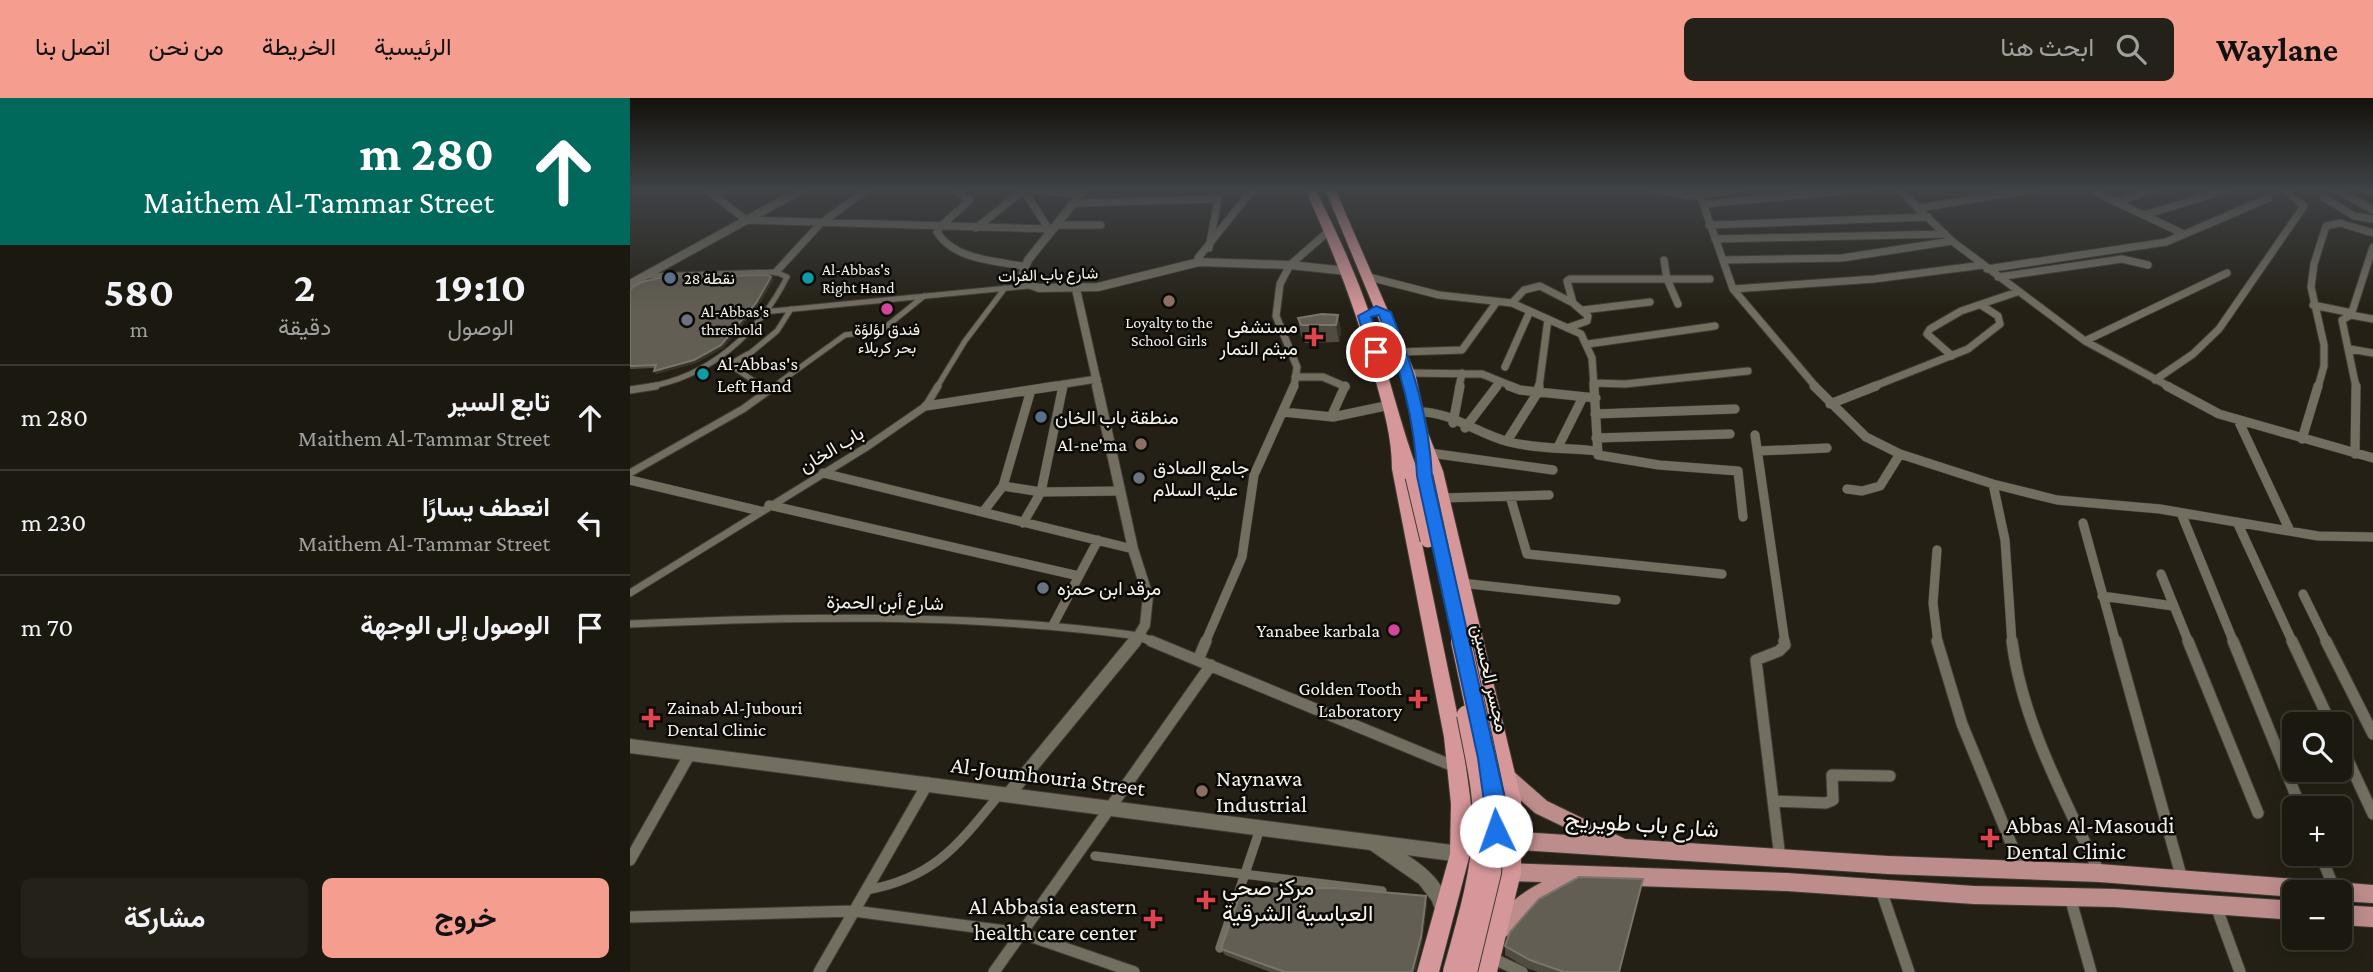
<!DOCTYPE html>
<html lang="ar">
<head>
<meta charset="utf-8">
<style>
  body { margin:0; font-family:"Crimson Pro",Vazirmatn,serif; background:#242119; color:#f1f3f6; direction:rtl; height:100vh; display:flex; flex-direction:column; font-size:26px; white-space:nowrap }
  * { box-sizing:border-box; margin:0 }
  p { font-size:23px; color:#a0a09f }
  .icon { flex:none; width:38px; height:38px; fill:none; stroke:currentColor; stroke-width:2; stroke-linecap:round; stroke-linejoin:round }
  .map { position:relative; flex:1; overflow:hidden; direction:ltr }
  .details { display:flex; flex-direction:column; background:#1b1810; width:630px }
  .details>* { flex:none }
  .banner { background:#00695c; color:#fff; overflow:hidden }
  .fabs { position:absolute; left:1652px; top:614px; display:grid; gap:14px }
  .fabs a { display:grid; place-items:center; width:70px; height:70px; border-radius:10px; background:#1b1810; box-shadow:0 4px 18px #0003,0 0 0 2px #393730; font-size:35px }
  .pin { position:absolute; display:grid; place-items:center; width:60px; height:60px; color:#fff; margin:-30px; border:4px solid #fff; border-radius:50%; box-shadow:0 2px 7px #0007 }
  .me { position:absolute; width:77px; margin:-38px; rotate:357deg; stroke-linejoin:round; filter:drop-shadow(0 0 5px #0008) }
  .turn { display:flex; align-items:center; gap:24px; height:147px; padding:0 21px; font-size:32px }
  .turn .icon { width:91px; height:91px; stroke-width:2.5 }
  .turn b { display:block; font-size:49px; line-height:60px }
  .eta { display:flex; justify-content:space-evenly; align-items:center; height:119px; text-align:center }
  .eta b { font-size:42px; font-weight:700; line-height:49px }
  .action { display:flex; gap:14px; margin-top:auto; padding:14px 21px }
  .action a { flex:1; height:80px; border-radius:10px; background:#f59d8f; color:#111; font-size:28px; font-weight:700; line-height:80px; text-align:center }
  .action a+a { background:#242119; color:#f1f3f6 }
  ul { padding:0; list-style:none }
  li { display:flex; align-items:center; gap:21px; height:105px; padding:0 21px; border-top:2px solid #393730 }
  li div { flex:1 }
  li b { display:block; font-size:26px }
  li em { font-style:normal }
  header { display:flex; align-items:center; gap:42px; box-sizing:border-box; height:98px; padding:0 35px; background:#f59d8f; color:#111 }
  header strong { font-size:33px }
  nav { display:flex; gap:38px; margin-inline-start:auto; font-size:24px }
  .search { width:490px; height:63px; background:#242119; display:flex; align-items:center; gap:18px; box-sizing:border-box; padding:0 24px; border-radius:10px; color:#a0a09f; font-size:26px }
  main { display:flex; flex:1; min-height:0 }
  .map>svg:first-child { display:block }
</style>
</head>
<body>
<header>
<strong>Waylane</strong>
<div class="search"><svg class="icon" aria-label="search" viewBox="0 0 24 24"><circle cx="10" cy="10" r="6"/><path d="M15 15l6 6"/></svg>ابحث هنا</div>
<nav><a>الرئيسية</a><a>الخريطة</a><a>من نحن</a><a>اتصل بنا</a></nav>
</header>
<main>
<div class="map">
<svg width="1743" height="874" viewBox="0 0 1743 874">
  <rect width="100%" height="100%" fill="#242015"/>
  <g fill="none" stroke-linecap="round" stroke-linejoin="round">
    <g stroke="#403d35" stroke-width="7">
      <path id="pedestrian-far2" d="M14 178 146 174 157 179C129 235 79 279 17 289
        M133 214 399 188
        M118 257 147 233 161 211
        M91 261 133 289
        M143 289 215 237 252 232 294 198
        M307 289 335 243 375 190"/>
    </g>
    <g stroke="#403d35" stroke-width="9">
      <path id="pedestrian-far1" d="M131 288 139 293
        M0 292 26 288
        M0 375 113 311 145 288
        M0 495 235 350 296 308 308 288
        M0 526C171 518 339 515 509 538"/>
    </g>
    <g stroke="#403d35" stroke-width="10">
      <path id="pedestrian" d="M465 758 752 793
        M237 792C304 780 328 747 369 697
        M590 850 631 728"/>
    </g>
    <g stroke="#403d35" stroke-width="9">
      <path id="minor-far2" d="M76 91 116 122 419 131
        M324 91 340 102 310 129 307 134C323 161 364 163 392 168
        M393 91 420 133
        M1020 91 1059 98 1112 91
        M1068 91 1103 191 1186 289
        M1268 91 1322 143 1455 243 1540 289
        M1705 91 1743 112
        M1737 91 1743 94
        M1467 95 1554 136
        M84 97 96 91
        M1693 99 1724 118 1743 121
        M1486 104 1527 91
        M448 105 588 101 579 150
        M1075 106 1236 91
        M1289 110 1406 91
        M1514 117 1600 91
        M428 127H471
        M1079 127 1298 119
        M346 130 394 92 452 96
        M1085 141 1315 136
        M1034 162 1037 181 1048 206
        M1094 162 1212 160 1322 143
        M569 164 568 160 623 91
        M1357 171 1536 144 1639 100
        M146 174 190 126 235 93
        M739 179 809 197 882 205 951 236 962 260 964 289
        M1368 179 1492 161 1518 167
        M1103 191 1244 181 1353 167
        M882 205 894 192 910 188 943 205 958 218 957 223 937 230
        M943 205 937 183 940 181H1080
        M1683 207 1722 215
        M953 212 1020 204
        M1721 217 1743 149
        M1455 243 1597 175
        M958 246 1085 228
        M1720 251 1743 255
        M770 254 832 252 866 205
        M1322 258 1297 236 1300 231 1331 213 1387 194
        M99 268 118 257
        M875 269 900 213
        M778 275 852 276 884 289
        M665 279H693L716 289
        M1525 282 1563 256 1589 231 1674 108 1654 91
        M963 285 995 286 1118 273
        M415 289 467 281
        M432 289 433 286
        M664 289 667 269 646 218 650 186 660 167 700 132
        M829 289 832 275
        M866 289 870 284
        M909 289 918 221
        M1242 289 1338 251 1370 226 1368 218 1351 207
        M1688 289 1694 268V247L1681 189 1684 166 1696 128 1710 125 1743 135
        M1726 289 1712 222 1721 217 1743 221"/>
    </g>
    <g stroke="#403d35" stroke-width="10">
      <path id="minor-far1" d="M879 288 890 292 966 300
        M964 288 968 357 1029 367 1108 373 1113 419
        M1184 288 1236 339 1270 356 1363 386 1427 402 1530 411 1688 438 1743 439
        M1537 288 1589 316 1743 360
        M1200 306 1246 288
        M296 308 426 288
        M653 314 703 319 760 307
        M787 314C818 312 848 336 879 344 907 351 938 350 966 353
        M965 316 1105 311
        M701 319 715 288
        M1609 324 1660 433
        M823 325 830 288
        M835 330 867 288
        M1125 337 1155 545
        M966 340 1100 336
        M1672 341 1688 288
        M877 343 908 294 909 288
        M928 349 953 299
        M1128 353 1197 350
        M800 355 923 372
        M1725 356 1726 288
        M193 375 503 451
        M0 382 130 413
        M1363 386 1375 442 1382 545
        M373 388 411 394 490 393
        M1217 391 1232 393 1250 388 1270 356
        M880 398 897 456 1092 476
        M811 400 919 397
        M139 407 449 478
        M353 414 373 388 401 292
        M1551 415 1604 545
        M1607 424 1663 545
        M393 425 411 394 433 288
        M1453 425 1486 545
        M1307 452 1303 505 1308 545
        M1531 476 1559 545
        M831 485 986 502
        M1673 496 1697 545
        M1472 498 1543 508
        M423 527 468 442
        M509 538 525 545
        M575 545 612 459 624 377 664 288"/>
    </g>
    <g stroke="#403d35" stroke-width="13">
      <path id="minor" d="M521 543 828 670
        M1307 543 1332 626 1392 772
        M1382 543C1392 624 1435 701 1469 774
        M1486 543 1552 781
        M1558 543 1628 715
        M1603 543 1671 710
        M1662 543 1701 626
        M1696 543 1743 636
        M568 562 576 543
        M1710 645 1743 716
        M1143 703 1196 705 1203 702 1202 677 1260 678
        M1690 756 1705 792
        M1150 760 1126 562 1149 553 1155 547 1154 543
        M0 762 60 656
        M1251 792 1279 874
        M1440 799 1461 874
        M1586 808 1610 874
        M0 819 224 813 391 835 504 874
        M862 860 892 874
        M189 874 298 685
        M364 874 581 567"/>
    </g>
    <g stroke="#403d35" stroke-width="10">
      <path id="tertiary-far2" d="M455 91 398 162 390 183 409 190 468 189 569 164 660 167 717 173
        M235 93 238 91
        M0 186 173 91
        M446 191 468 289"/>
    </g>
    <g stroke="#403d35" stroke-width="12">
      <path id="tertiary-far1" d="M467 288 503 451 518 498 515 527 504 545"/>
    </g>
    <g stroke="#403d35" stroke-width="15">
      <path id="tertiary" d="M379 696 505 543"/>
    </g>
    <g stroke="#403d35" stroke-width="2">
      <path id="secondary" d="M0 641 830 748 836 751 838 756 836 761 830 764 777 757C799 771 814 785 821 811L819 817 813 819 807 817 802 803 789 786 740 752 0 655Z"/>
    </g>
    <g stroke="#403d35" stroke-width="2">
      <path id="primary" d="M878 672 884 674 917 703 995 741 1258 758 1469 766 1743 787V805L1710 803V794H1664V799L1469 784 1258 776 875 751 869 748 866 742 869 736 875 733 953 738 905 715 872 686 869 680 872 674Z
        M875 765 1157 775 1344 788 1484 791 1664 803V822L1484 809 1344 806 1157 793 947 786 907 808 877 838 870 841 863 838 860 831C869 811 893 794 912 784L875 783 868 780 866 774 868 768Z
        M1710 807 1743 809V829L1710 827Z"/>
    </g>
    <g stroke="#403d35" stroke-width="2">
      <path id="trunk" d="M675 91H685C706 132 726 176 741 220 758 273 770 327 790 379L788 383H779L832 639 841 706 840 756 809 874H787L820 756 821 706 814 639 762 371C762 338 753 309 744 277 726 212 703 152 675 91Z
        M695 91H705L785 275 798 335 813 373 891 701V775L867 874H845L871 775V701L799 373 791 352 787 348 771 275Z"/>
    </g>
    <use href="#pedestrian-far2" stroke="#726e60" stroke-width="5"/>
    <use href="#pedestrian-far1" stroke="#726e60" stroke-width="7"/>
    <use href="#pedestrian" stroke="#726e60" stroke-width="9"/>
    <use href="#minor-far2" stroke="#726e60" stroke-width="7"/>
    <use href="#minor-far1" stroke="#726e60" stroke-width="9"/>
    <use href="#minor" stroke="#726e60" stroke-width="11"/>
    <use href="#tertiary-far2" stroke="#726e60" stroke-width="8"/>
    <use href="#tertiary-far1" stroke="#726e60" stroke-width="10"/>
    <use href="#tertiary" stroke="#726e60" stroke-width="13"/>
    <use href="#secondary" fill="#726e60" fill-rule="evenodd"/>
    <use href="#primary" fill="#bd8d8c" fill-rule="evenodd"/>
    <use href="#trunk" fill="#d6979a" fill-rule="evenodd"/>
    <g stroke="#403d35" stroke-width="17" stroke-linecap="butt">
      <path id="trunk-bridge-far1" d="M795 378 831 545
        M783 379 798 442"/>
    </g>
    <g stroke="#403d35" stroke-width="22" stroke-linecap="butt">
      <path id="trunk-bridge" d="M831 543 866 706 861 775 837 874
        M823 874C836 827 851 779 853 730 854 692 844 654 837 617"/>
    </g>
    <use href="#trunk-bridge-far1" stroke="#d6979a" stroke-width="15"/>
    <use href="#trunk-bridge" stroke="#d6979a" stroke-width="20"/>
  </g>
  <path fill="#504c41" d="M141 179 143 182 128 208 93 250 66 265 26 276 24 273 25 270 0 271V192Z
    M708 217 711 234 709 244 675 245 671 238 668 220Z
    M797 806 792 845 785 874H640L595 857 591 851Z
    M875 848 989 874H908L899 871 875 857Z"/>
  <path fill="#373328" d="M141 179 143 182 128 208 93 250 66 265 26 276 24 273Z
    M708 217 711 234 709 244 706 227Z
    M796 798 797 806 792 845 785 874H782Z"/>
  <path fill="#625e53" stroke="#79756b" stroke-width="2" d="M137 177 141 179 126 205 91 247 64 262 24 273 26 267 0 268V192L3 189 12 184 29 180Z
    M692 216 708 217 706 227H671L668 220Z
    M949 779 1013 781 989 874H934L900 862 875 848 880 834 909 801Z
    M705 790 796 798 791 839 782 874H655L591 851 612 791Z"/>
  <linearGradient id="sky" x2="0" y2="1"><stop stop-color="#14120c"/><stop offset="0.43" stop-color="#3f4246"/><stop offset="1" stop-color="#3f4246" stop-opacity="0"/></linearGradient>
  <rect width="1743" height="213" fill="url(#sky)"/>
  <path fill="#1a73e8" stroke="#114b97" stroke-width="2" d="M746 208 761 214C783 269 799 320 802 378L876 706V733L873 740 866 743 859 740 848 660 787 378C785 321 770 270 749 217L741 219 752 254 746 257 739 254 728 218Z"/>
  <g fill="#5c6f8a" stroke="#0c0a06" stroke-width="2.5">
    <circle cx="40" cy="180" r="7"/>
    <circle cx="411" cy="319" r="7"/>
  </g>
  <g fill="#0f9aa8" stroke="#0c0a06" stroke-width="2.5">
    <circle cx="178" cy="180" r="7"/>
    <circle cx="73" cy="276" r="7"/>
  </g>
  <g fill="#8d6e63" stroke="#0c0a06" stroke-width="2.5">
    <circle cx="539" cy="203" r="7"/>
    <circle cx="511" cy="346" r="7"/>
    <circle cx="572" cy="693" r="7"/>
  </g>
  <g fill="#d1479c" stroke="#0c0a06" stroke-width="2.5">
    <circle cx="257" cy="211" r="7"/>
    <circle cx="764" cy="532" r="7"/>
  </g>
  <g fill="#6b7280" stroke="#0c0a06" stroke-width="2.5">
    <circle cx="57" cy="222" r="7"/>
    <circle cx="509" cy="380" r="7"/>
    <circle cx="413" cy="490" r="7"/>
  </g>
  <g fill="#e0444e" stroke="#0c0a06" stroke-width="2.5">
    <path d="M680.5 228.5h7v7h7v7h-7v7h-7v-7h-7v-7h7z"/>
    <path d="M784.5 590.5h7v7h7v7h-7v7h-7v-7h-7v-7h7z"/>
    <path d="M17.5 609.5h7v7h7v7h-7v7h-7v-7h-7v-7h7z"/>
    <path d="M1356.5 729.5h7v7h7v7h-7v7h-7v-7h-7v-7h7z"/>
    <path d="M572.5 791.5h7v7h7v7h-7v7h-7v-7h-7v-7h7z"/>
    <path d="M519.5 810.5h7v7h7v7h-7v7h-7v-7h-7v-7h7z"/>
  </g>
  <g text-anchor="middle" stroke-width="5" stroke-linejoin="round" paint-order="stroke">
    <g font-size="16" fill="#f4f2ea" stroke="#0c0a06" text-anchor="start">
      <text x="192" y="177">Al-Abbas's<tspan x="192" dy="18">Right Hand</tspan></text>
      <text x="54" y="186">نقطة 28</text>
      <text x="71" y="219">Al-Abbas's<tspan x="71" dy="18">threshold</tspan></text>
      <text x="539" y="230" text-anchor="middle">Loyalty to the<tspan x="539" dy="18">School Girls</tspan></text>
      <text x="257" y="237" text-anchor="middle">فندق لؤلؤة<tspan x="257" dy="18">بحر كربلاء</tspan></text>
    </g>
    <g font-size="16" fill="#f4f2ea" stroke="#0c0a06">
      <text transform="translate(418 176) rotate(-2)" y="6">شارع باب الفرات</text>
    </g>
    <g font-size="19" fill="#f4f2ea" stroke="#0c0a06" text-anchor="start">
      <text x="668" y="235" text-anchor="end">مستشفى<tspan x="668" dy="22">ميثم التمار</tspan></text>
      <text x="87" y="272">Al-Abbas's<tspan x="87" dy="22">Left Hand</tspan></text>
      <text x="425" y="326">منطقة باب الخان</text>
      <text x="497" y="353" text-anchor="end">Al-ne'ma</text>
      <text x="523" y="376">جامع الصادق<tspan x="523" dy="22">عليه السلام</tspan></text>
      <text x="427" y="497">مرقد ابن حمزه</text>
      <text x="750" y="539" text-anchor="end">Yanabee karbala</text>
      <text x="772" y="597" text-anchor="end">Golden Tooth<tspan x="772" dy="22">Laboratory</tspan></text>
      <text x="37" y="616">Zainab Al-Jubouri<tspan x="37" dy="22">Dental Clinic</tspan></text>
    </g>
    <g font-size="19" fill="#f4f2ea" stroke="#0c0a06">
      <text transform="translate(201 351) rotate(-31)" y="7">باب الخان</text>
      <text transform="translate(255 504) rotate(1)" y="7">شارع أبن الحمزة</text>
      <text transform="translate(861 580) rotate(77)" y="7">مجسر الحسين</text>
    </g>
    <g font-size="23" fill="#f4f2ea" stroke="#0c0a06">
      <text transform="translate(418 678) rotate(7)" y="8">Al-Joumhouria Street</text>
      <text transform="translate(1012 726) rotate(4)" y="8">شارع باب طويريج</text>
    </g>
    <g font-size="23" fill="#f4f2ea" stroke="#0c0a06" text-anchor="start">
      <text x="586" y="688">Naynawa<tspan x="586" dy="26">Industrial</tspan></text>
      <text x="1376" y="735">Abbas Al-Masoudi<tspan x="1376" dy="26">Dental Clinic</tspan></text>
      <text x="592" y="797">مركز صحي<tspan x="592" dy="26">العباسية الشرقية</tspan></text>
      <text x="507" y="816" text-anchor="end">Al Abbasia eastern<tspan x="507" dy="26">health care center</tspan></text>
    </g>
  </g>
</svg>
<div class="fabs">
<a><svg class="icon" aria-label="search" viewBox="0 0 24 24"><circle cx="10" cy="10" r="6"/><path d="M15 15l6 6"/></svg></a>
<a>+</a>
<a>−</a>
</div>
<div class="pin" style="left:746px;top:254px;background:#d93025"><svg class="icon" aria-label="arrive" viewBox="0 0 24 24"><path d="M6 21V4h12l-3 4 3 4H6"/></svg></div>
<svg class="me" style="left:866px;top:733px" viewBox="-20 -20 40 40"><circle r="19" fill="#fff"/><path d="M0-13L10 11 0 6-10 11z" fill="#1a73e8"/></svg>
</div>
<section class="details">
<div class="banner">
<div class="turn"><svg class="icon" aria-label="ahead" viewBox="0 0 24 24"><path d="M12 20V5M6 11l6-6 6 6"/></svg><div><b>280 m</b>Maithem Al-Tammar Street</div></div>
</div>
<div class="eta">
<div><b>19:10</b><p>الوصول</p></div>
<div><b>2</b><p>دقيقة</p></div>
<div><b>580</b><p>m</p></div>
</div>
<ul>
<li><svg class="icon" aria-label="ahead" viewBox="0 0 24 24"><path d="M12 20V5M6 11l6-6 6 6"/></svg><div><b>تابع السير</b><p>Maithem Al-Tammar Street</p></div><em>280 m</em></li>
<li><svg class="icon" aria-label="left" viewBox="0 0 24 24"><path d="M17 20v-9H6M10 6l-5 5 5 5"/></svg><div><b>انعطف يسارًا</b><p>Maithem Al-Tammar Street</p></div><em>230 m</em></li>
<li><svg class="icon" aria-label="arrive" viewBox="0 0 24 24"><path d="M6 21V4h12l-3 4 3 4H6"/></svg><div><b>الوصول إلى الوجهة</b></div><em>70 m</em></li>
</ul>
<div class="action"><a>خروج</a><a>مشاركة</a></div>
</section>
</main>
</body>
</html>
